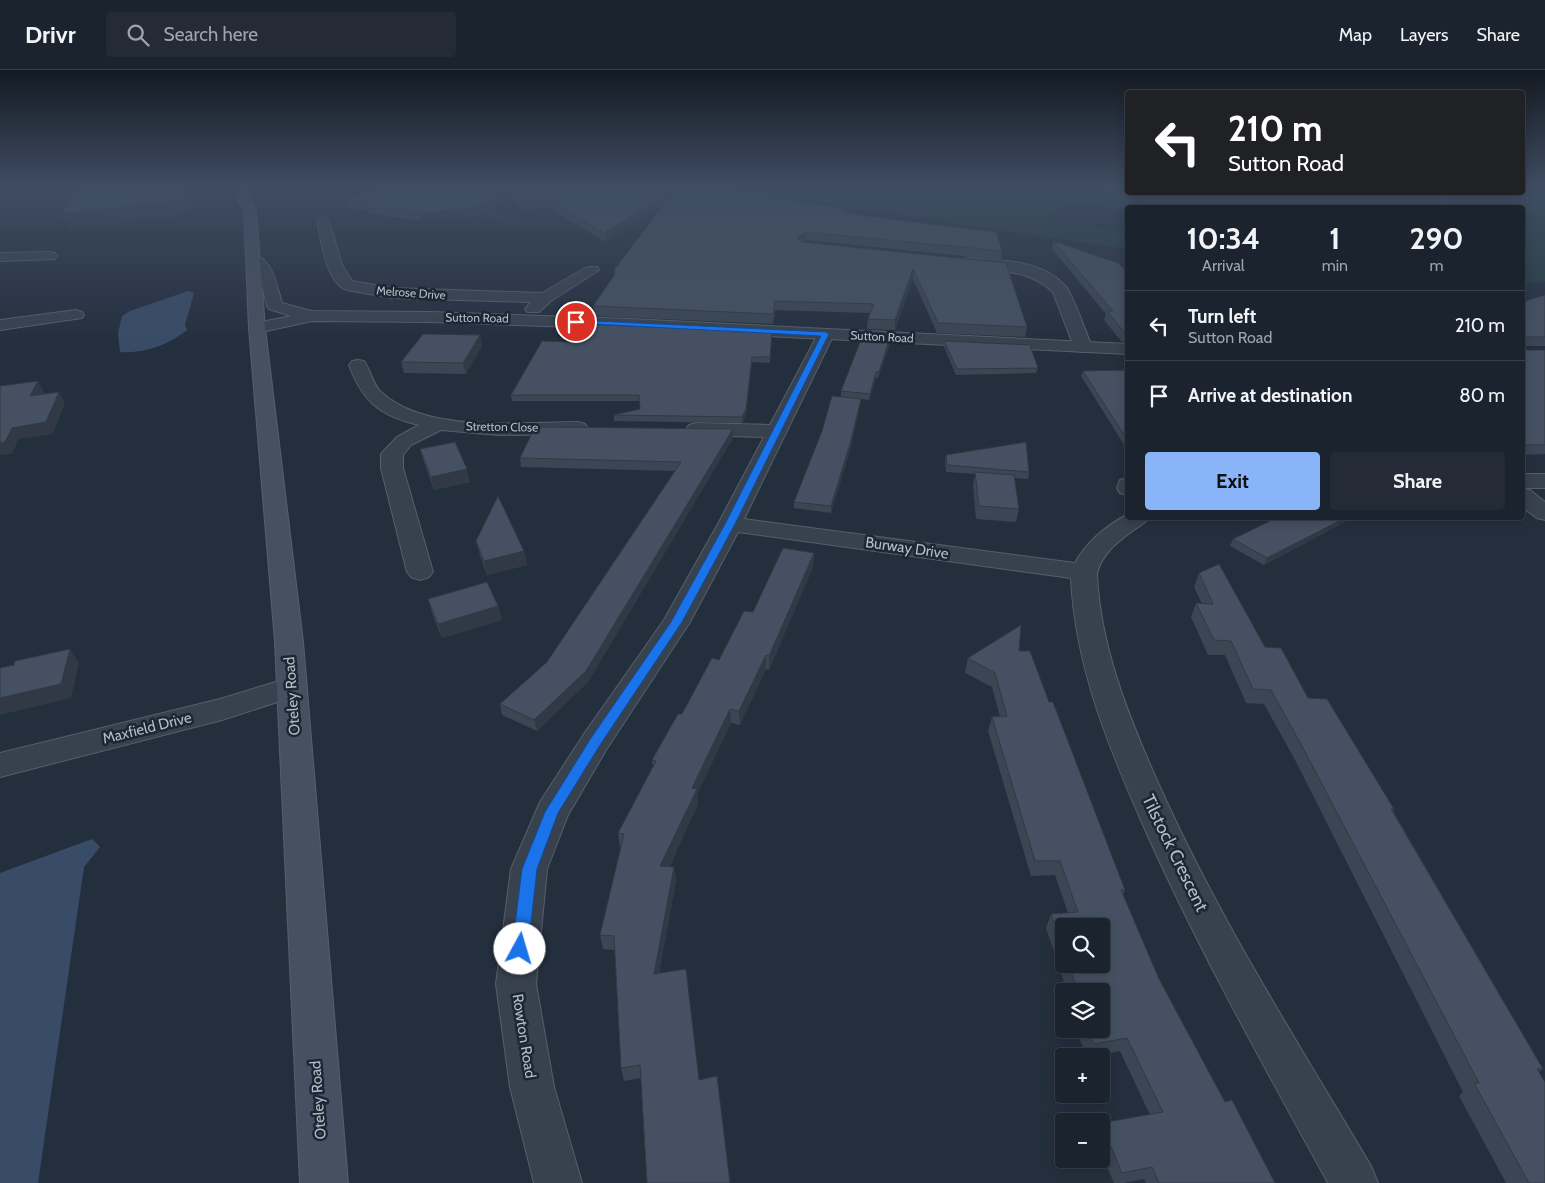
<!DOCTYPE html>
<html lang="en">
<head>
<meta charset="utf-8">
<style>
  body { margin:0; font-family:Cabin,sans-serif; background:#242b36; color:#f1f3f6; height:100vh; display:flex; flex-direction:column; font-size:19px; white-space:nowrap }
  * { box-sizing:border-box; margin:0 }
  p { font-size:16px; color:#a0a4aa }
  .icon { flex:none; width:28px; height:28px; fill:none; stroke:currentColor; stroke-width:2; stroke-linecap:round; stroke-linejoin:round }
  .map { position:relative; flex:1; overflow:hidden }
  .drawer { position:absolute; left:1125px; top:135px; width:400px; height:315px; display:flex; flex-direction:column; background:#1b232e; border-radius:5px; box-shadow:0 2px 12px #0003,0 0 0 1px #39404a }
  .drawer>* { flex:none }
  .hud { position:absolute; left:1125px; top:20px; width:400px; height:105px; border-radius:5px; box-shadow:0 2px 12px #0003,0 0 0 1px #39404a; background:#202124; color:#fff; overflow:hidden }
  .fabs { position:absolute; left:1055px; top:848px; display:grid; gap:10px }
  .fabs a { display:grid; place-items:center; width:55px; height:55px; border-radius:5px; background:#1b232e; box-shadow:0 2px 12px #0003,0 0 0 1px #39404a; font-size:25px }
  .pin { position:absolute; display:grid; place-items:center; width:42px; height:42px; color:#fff; margin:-21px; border:2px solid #fff; border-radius:50%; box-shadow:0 1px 5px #0007 }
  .me { position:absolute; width:55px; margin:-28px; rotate:6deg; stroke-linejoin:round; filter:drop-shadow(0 0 4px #0008) }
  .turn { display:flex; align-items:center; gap:18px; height:105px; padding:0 20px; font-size:22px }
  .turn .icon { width:65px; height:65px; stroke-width:2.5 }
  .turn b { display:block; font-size:35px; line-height:42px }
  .eta { display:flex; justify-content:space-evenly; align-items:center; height:85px; text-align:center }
  .eta b { font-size:30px; font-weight:700; line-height:35px }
  .cta { display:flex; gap:10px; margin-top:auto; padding:10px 20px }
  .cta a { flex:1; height:58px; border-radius:5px; background:#8ab4f8; color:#111; font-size:20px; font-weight:700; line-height:58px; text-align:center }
  .cta a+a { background:#242b36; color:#f1f3f6 }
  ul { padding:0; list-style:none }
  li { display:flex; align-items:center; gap:15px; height:70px; padding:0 20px; border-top:1px solid #39404a }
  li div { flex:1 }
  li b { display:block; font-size:19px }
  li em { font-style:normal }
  header { display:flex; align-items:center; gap:30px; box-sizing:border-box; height:70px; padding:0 25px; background:#1b232e; border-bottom:1px solid #39404a }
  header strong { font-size:24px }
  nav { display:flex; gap:28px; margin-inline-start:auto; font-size:18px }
  .search { width:350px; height:45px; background:#242b36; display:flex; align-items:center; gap:12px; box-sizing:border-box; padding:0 18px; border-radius:5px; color:#a0a4aa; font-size:19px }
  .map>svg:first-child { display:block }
</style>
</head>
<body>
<header>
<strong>Drivr</strong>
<div class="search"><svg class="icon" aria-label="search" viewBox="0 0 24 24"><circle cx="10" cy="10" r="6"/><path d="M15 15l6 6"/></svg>Search here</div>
<nav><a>Map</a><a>Layers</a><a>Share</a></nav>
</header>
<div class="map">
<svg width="1545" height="1113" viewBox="0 0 1545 1113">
  <rect width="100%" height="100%" fill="#242f3e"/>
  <path fill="#263c3f" d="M438 116 539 157 517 160 419 118Z
    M705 116H1092L1115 127 1127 137H1132L1110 138 1096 134H1074L1060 137 1049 149 1127 163V179Z
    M1109 116H1127L1128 122H1522L1523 116H1545V212L1523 213 1522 138H1153Z"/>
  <path fill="#394c67" d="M188 221 194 223 185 255 187 260C169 275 143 284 120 282L118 263 122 246 130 241Z
    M92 769 100 777 84 797 38 1113H0V803Z"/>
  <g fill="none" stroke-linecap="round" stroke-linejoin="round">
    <path fill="#394c67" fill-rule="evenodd" d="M991 116 1069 125 1105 122 1094 116C1108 115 1127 128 1137 138H1131L1122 130 1110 125 1069 127Z
      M1447 122H1455L1445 127 1444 132 1451 138H1445L1438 132 1441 125Z"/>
    <g stroke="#565f6c" stroke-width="2">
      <path id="minor" d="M323 147 329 151 342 195 352 211 392 218 542 223 587 197H597L599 200 551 231 539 242H527L525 239 531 232 392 228 347 220C326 214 321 169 317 151Z
        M50 182 55 183 57 186 55 189 0 191V183Z
        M969 188C1000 190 1044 190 1066 217 1074 227 1086 263 1092 277L1089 281 1083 282 1077 281 1074 277 1053 222C1027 197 996 203 964 195L962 192 964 189Z
        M76 240 82 242 84 245 82 248 0 260V250Z
        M826 259 832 260 834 264 744 449 1075 493C1087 471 1106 456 1128 444V448H1148C1145 454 1137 457 1131 462 1116 473 1101 485 1097 504 1100 572 1125 637 1152 699 1212 838 1294 966 1371 1096L1378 1113H1328C1264 996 1198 879 1144 757 1109 678 1075 596 1071 508L738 462 690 552 606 680 568 745 547 799 536 914 554 1017 582 1113H534L510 1017 496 914 511 799 540 732 584 664 664 550 718 454 764 367 696 365 689 363 686 359 689 355 696 353 770 355 818 264 820 260Z
        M358 290 364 291C371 300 372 314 381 322 427 364 519 352 578 352L585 354 588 358 585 362 578 364 499 365 441 360 411 375 403 385V398L433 502 429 507 420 510 411 507 407 502 381 398V384L397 367 419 355C380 346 363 332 349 295L352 291Z
        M1522 404H1545V418H1522Z
        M1128 408V425L1120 423 1117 418 1120 410Z
        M1522 418 1530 420 1545 432V450L1537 448 1522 437Z
        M292 607 302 610 307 617 302 624 222 650 0 707V683L220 629Z"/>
    </g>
    <g stroke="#565f6c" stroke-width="2">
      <path id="tertiary" d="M254 185C273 189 277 217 282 233L311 241 431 242 630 249 1128 274V284L630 259 431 252 312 251 257 263 251 262 249 258 251 254 291 246 269 239 267 236 259 204 247 189 249 186Z"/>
    </g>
    <g stroke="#565f6c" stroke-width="2">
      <path id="secondary" d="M237 116H249L250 131 256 140 265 258 303 572 348 1113H300L275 572 249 258 244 140 238 131Z"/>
    </g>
    <use href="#minor" fill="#38414e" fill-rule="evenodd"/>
    <use href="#tertiary" fill="#38414e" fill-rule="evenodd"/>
    <use href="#secondary" fill="#465061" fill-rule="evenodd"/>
  </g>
  <path fill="#3b4654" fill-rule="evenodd" d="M385 116 541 118 766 127 847 139V143L1002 181 1001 190 806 170 803 172 1006 193 1027 257 1025 267 937 263 913 209 895 260 867 259 868 249 870 243 775 240 773 254 594 246 593 236 614 206V200L663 135 605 171 560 145 553 137 521 140 512 127 479 145 421 151 368 143 367 140 348 138 346 130Z
    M1053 171 1128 203V272H1122L1104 250 1106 244 1052 179Z
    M1545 225V276H1525L1526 280H1545V384L1522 385V232Z
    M480 265 482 276 466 304 404 303 401 292Z
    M772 268 770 293 752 292 746 345 742 353 614 351V345L640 339V331H512L511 325 571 272Z
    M944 271 1038 298 1036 303 956 305 944 277Z
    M890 274 878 308H876L869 330 861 329 860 335 850 380 831 443 794 438V432L841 327V321Z
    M1128 300V378H1126L1081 306 1083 301Z
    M733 368 588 612 537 661 502 645 500 634 547 592 675 401 521 397 520 388Z
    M420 379 470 412 434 420 424 392Z
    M946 385 1029 402 1028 409 1014 408 1019 439 1016 452 976 449 973 415 975 404 946 402 945 391Z
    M1315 448H1348L1345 452 1264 495 1230 476 1233 469Z
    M476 471 524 481 527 495 487 505 480 485Z
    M814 483 813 497 769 600 766 599 740 655 731 653 697 724 698 734 669 797H674L676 811 659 903 699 1010 730 1113 640 1008 624 1011 621 998 615 880 603 879 600 865 621 777H620L618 763 653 696 652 690 682 644 753 542Z
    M1199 503 1265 577 1308 628 1394 739 1393 741 1543 999 1539 1002 1545 1113H1506L1459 1026 1463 1022 1295 690 1264 634 1246 633 1225 585H1208L1191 547 1196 533 1202 534 1194 517Z
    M428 529 498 536 502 550 442 568 432 543Z
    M1019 581 1049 632 1125 820 1123 825 1159 909 1225 1032 1275 1113H1146L1144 1109 1123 1113H1114L1101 1083V1053L1150 1045 1120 981 1094 986H1087L1075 959H1101V921H1067L1046 858 1051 844 1068 843 1055 805 1031 806 988 661 992 647H1000L992 617 965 603 968 588ZM1064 856 1101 894H1064Z"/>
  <path fill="#303945" d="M59 116H83L89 127 66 130Z
    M187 116H197L189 143 171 148 69 159 62 143Z
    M511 119 512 127 479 145 421 151 419 143Z
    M675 120V128L605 171 604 163Z
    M552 129 553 137 521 140 520 132Z
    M806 162V170L797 176V167Z
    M913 199V209L895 260V250Z
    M480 265 482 276 466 304 463 293Z
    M890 268V274L878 308 879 302Z
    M752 287V292L746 345 742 353V347Z
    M876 302V308L869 330 870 324Z
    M38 311 44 322 37 338 30 326Z
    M59 322 65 333 53 364 19 369 12 384 0 385V373L12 358Z
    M861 329 860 335 850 380 831 443V436Z
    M733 359V368L588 612 537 661 534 650Z
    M467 399 470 412 434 420 431 407Z
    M1345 448H1348L1345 452 1264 495 1267 488Z
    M524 481 527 495 487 505 484 491Z
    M814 483 813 497 769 600V586Z
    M498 536 502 550 442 568 438 554Z
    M70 579 79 593 71 628 0 645V628Z
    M766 585V599L740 655 739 641Z
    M730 639 731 653 697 724 698 734 662 810 660 796 692 718Z
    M674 797 676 811 656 918 654 904Z"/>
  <path fill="#455162" stroke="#303945" d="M80 116H187L183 128 164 133 62 143Z
    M385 116H537L541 118 545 116H692L766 123 762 126 847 139 842 143 996 162 1002 181 806 162 797 167 801 172 1006 193 1027 257 938 253 913 199 895 250 868 249 874 234 775 231 773 244 593 236 616 203 614 200 675 120 604 163 559 137 552 129 520 132 511 119 478 137 419 143 366 135 370 133 346 130Z
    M1053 171 1118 193 1128 203V263L1124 262 1107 241H1113Z
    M1545 225V267H1525L1526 280H1545V375H1522V232Z
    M584 254 772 262 770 287H752L746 339 742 347 614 345 640 339 639 325H511L542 271 571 272Z
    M423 264 480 265 463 293 401 292Z
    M862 267 890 268 879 302H876L870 324 841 321Z
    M944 271 1030 275 1038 298 957 299Z
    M1128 300V371L1083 301Z
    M38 311 30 326 59 322 46 352 12 358 5 372 0 373V316Z
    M832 326 861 329 850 374 831 436 794 432 822 361Z
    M543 357 733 359 586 601 534 650 500 634 547 592 681 392 520 388 534 359Z
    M455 372 467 399 431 407 420 379Z
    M1026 372 1029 402 947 395 946 385Z
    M975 402 1014 405 1019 439 979 436Z
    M498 426 524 481 484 491 476 471Z
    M1315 448H1345L1267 488 1233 469 1272 450Z
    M783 478 814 483 769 586 766 585 739 641 730 639 692 718 697 719 660 796 674 797 654 904 686 899 699 1010 717 1006 730 1113H647L640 995 621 998 614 866 600 865 624 764 618 763 656 691 652 690 678 644H682L712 588 719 590 744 541 753 542Z
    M1219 494 1265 577 1281 578 1308 628 1327 629 1394 739H1391L1543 999H1537L1545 1012V1113H1529L1474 1013H1479L1302 676 1271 620 1253 619 1231 571 1214 570 1196 533 1213 534 1199 503Z
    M487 512 498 536 438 554 428 529Z
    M1021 555 1019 581H1030L1049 632H1053L1125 820H1121L1159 909 1225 1032 1232 1030 1275 1113H1159L1152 1097 1122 1103 1101 1053 1163 1042 1127 968 1094 974 1087 959H1101V921H1078L1068 894H1101V856H1064V881L1051 844 1078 842 1060 791H1035L992 647 1007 646 995 603 968 588Z
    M70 579 61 614 0 628V598L14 595 15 591Z"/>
  <linearGradient id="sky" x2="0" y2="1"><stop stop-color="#141a22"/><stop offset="0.43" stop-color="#3f4d63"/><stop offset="1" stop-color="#3f4d63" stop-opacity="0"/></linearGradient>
  <rect width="1545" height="272" fill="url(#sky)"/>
  <path fill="#1a73e8" stroke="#114b97" d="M576 250 826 262 829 264 735 454 682 552 600 675 558 743 537 799 528 879 525 884 520 886 514 884 512 879 522 799 545 742 591 668 671 552 725 454 821 266 573 253 572 252Z"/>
  <g text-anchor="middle" stroke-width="5" stroke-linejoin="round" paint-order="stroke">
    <g font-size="12" fill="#b4bcc9" stroke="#1d2633">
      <text transform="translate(411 223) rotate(4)" y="4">Melrose Drive</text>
      <text transform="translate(477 248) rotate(1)" y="4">Sutton Road</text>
      <text transform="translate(882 267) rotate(3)" y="4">Sutton Road</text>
      <text transform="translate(502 357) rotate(1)" y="4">Stretton Close</text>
    </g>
    <g font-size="15" fill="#b4bcc9" stroke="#1d2633">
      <text transform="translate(907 478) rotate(8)" y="5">Burway Drive</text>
      <text transform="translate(292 626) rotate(-94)" y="5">Oteley Road</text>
      <text transform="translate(147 658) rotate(-14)" y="5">Maxfield Drive</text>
      <text transform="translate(524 966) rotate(81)" y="5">Rowton Road</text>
      <text transform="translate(318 1030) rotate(-94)" y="5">Oteley Road</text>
    </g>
    <g font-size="18" fill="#b4bcc9" stroke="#1d2633">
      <text transform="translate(1175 783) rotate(64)" y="6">Tilstock Crescent</text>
    </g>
  </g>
</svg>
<div class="fabs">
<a><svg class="icon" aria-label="search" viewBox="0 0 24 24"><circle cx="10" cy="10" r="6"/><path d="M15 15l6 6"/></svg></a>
<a><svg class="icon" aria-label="layers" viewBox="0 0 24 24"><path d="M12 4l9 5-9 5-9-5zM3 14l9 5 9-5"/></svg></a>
<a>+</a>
<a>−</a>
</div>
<div class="pin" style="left:576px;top:252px;background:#d93025"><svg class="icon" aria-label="arrive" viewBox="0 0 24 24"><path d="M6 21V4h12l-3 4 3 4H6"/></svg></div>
<svg class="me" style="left:520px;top:879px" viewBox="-20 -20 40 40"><circle r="19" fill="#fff"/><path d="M0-13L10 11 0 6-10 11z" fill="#1a73e8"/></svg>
<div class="hud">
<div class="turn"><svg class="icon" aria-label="left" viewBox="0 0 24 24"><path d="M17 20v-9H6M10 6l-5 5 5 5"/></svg><div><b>210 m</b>Sutton Road</div></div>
</div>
<section class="drawer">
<div class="eta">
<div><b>10:34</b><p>Arrival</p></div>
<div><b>1</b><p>min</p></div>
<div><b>290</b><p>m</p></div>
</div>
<ul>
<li><svg class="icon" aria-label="left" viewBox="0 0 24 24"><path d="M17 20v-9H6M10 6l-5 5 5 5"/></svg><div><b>Turn left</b><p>Sutton Road</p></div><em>210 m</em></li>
<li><svg class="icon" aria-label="arrive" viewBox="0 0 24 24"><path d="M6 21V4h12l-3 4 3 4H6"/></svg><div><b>Arrive at destination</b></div><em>80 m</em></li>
</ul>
<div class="cta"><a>Exit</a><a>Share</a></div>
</section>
</div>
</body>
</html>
